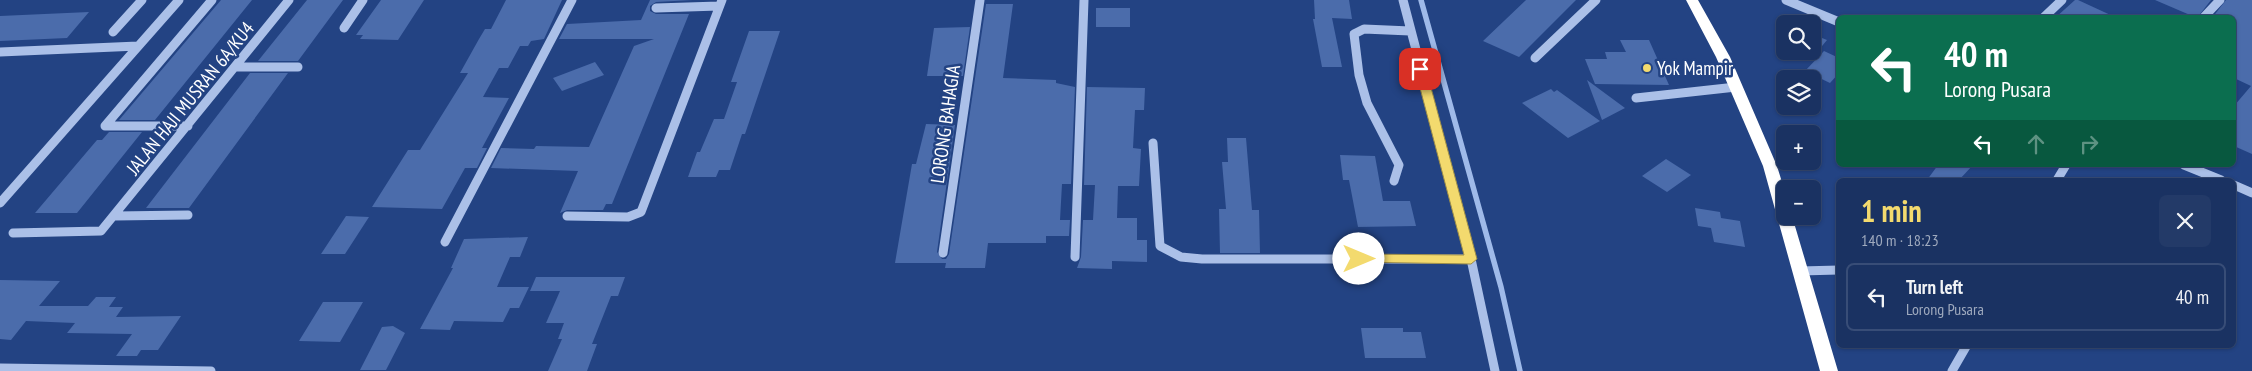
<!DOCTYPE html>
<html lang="en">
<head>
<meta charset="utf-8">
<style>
  body { margin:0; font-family:"PT Sans Narrow",sans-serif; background:#233a68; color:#f1f3f6; height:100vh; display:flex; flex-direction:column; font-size:19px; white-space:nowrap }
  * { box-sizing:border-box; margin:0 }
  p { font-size:16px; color:#9faabe }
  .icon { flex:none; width:28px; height:28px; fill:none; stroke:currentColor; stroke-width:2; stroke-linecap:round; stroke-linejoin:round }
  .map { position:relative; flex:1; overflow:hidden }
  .details { position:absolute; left:1836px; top:178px; width:400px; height:170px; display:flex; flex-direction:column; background:#1a3262; border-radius:8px; box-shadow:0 1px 4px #0004,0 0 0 1px #384d77 }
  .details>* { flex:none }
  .hud { position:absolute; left:1836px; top:15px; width:400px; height:152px; border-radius:8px; box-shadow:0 1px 4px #0004,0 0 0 1px #384d77; background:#0b6e4f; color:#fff; overflow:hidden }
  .fabs { position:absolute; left:1776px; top:15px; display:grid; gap:10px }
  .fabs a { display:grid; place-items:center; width:45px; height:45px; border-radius:8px; background:#1a3262; box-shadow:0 1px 4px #0004,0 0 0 1px #384d77; font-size:25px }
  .pin { position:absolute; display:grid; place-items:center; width:42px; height:42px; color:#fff; margin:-21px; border-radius:10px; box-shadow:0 2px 8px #0006 }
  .me { position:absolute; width:55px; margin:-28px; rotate:90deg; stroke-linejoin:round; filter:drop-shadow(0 0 4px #0008) }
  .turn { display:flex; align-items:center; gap:18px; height:105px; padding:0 25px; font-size:22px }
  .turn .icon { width:65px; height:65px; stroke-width:2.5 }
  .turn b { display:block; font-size:35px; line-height:42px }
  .lanes { display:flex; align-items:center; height:48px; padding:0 25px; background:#0003; justify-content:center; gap:25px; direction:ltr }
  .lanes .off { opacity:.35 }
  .round { display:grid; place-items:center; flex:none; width:52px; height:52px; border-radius:8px; background:#233a68 }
  .overview { display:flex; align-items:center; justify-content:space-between; height:85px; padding:0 25px }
  h1 { font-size:30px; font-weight:700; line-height:38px; color:#f3da6e }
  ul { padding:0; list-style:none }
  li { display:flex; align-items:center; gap:15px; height:68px; margin:0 10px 8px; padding:0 15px; border:2px solid #384d77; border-radius:8px }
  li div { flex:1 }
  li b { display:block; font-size:19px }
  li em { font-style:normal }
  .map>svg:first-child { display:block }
</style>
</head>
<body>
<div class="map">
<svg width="2252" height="371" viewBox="0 0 2252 371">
  <rect width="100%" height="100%" fill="#234383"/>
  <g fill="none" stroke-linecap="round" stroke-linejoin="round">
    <path stroke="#9fbae9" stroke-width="5.5" d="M1421 0 1501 287 1520 371"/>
  </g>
  <path fill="#4b6cab" d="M221 0H252L155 120H119Z
    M307 0H343L298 61H258Z
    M381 0H424L398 40 360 39 363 35H356Z
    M506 0H562L544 39 531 41 528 46H520L508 68H499L483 97 509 98 482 148H487L477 168H465L442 209 372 207 408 150H420L468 73H460L479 39 485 29H491Z
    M650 0H693L656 2 650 6V11L656 14H689L612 204H606L603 210H567L560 213 578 171 491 168 501 148 534 149 536 146 589 147 634 46 654 39H559L567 24 641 20Z
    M1314 0H1349L1352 19 1332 18 1342 67H1322L1313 19H1315Z
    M1526 0H1576L1519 57 1483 41Z
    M2075 0H2078L2117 18H2055Z
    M2155 0H2211L2197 18Z
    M2226 0H2252V154L2234 146V106L2251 86 2234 78V18H2212Z
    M986 4H1013L1003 78 1056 80V83L1075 87 1071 184H1062L1060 220H1070L1069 236H1046V243H988L985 268H945L946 263H895L912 164H916L926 124 955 125 937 252 942 259H946L949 254Z
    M1096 8H1130V27H1096Z
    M89 12 67 38 0 41V16Z
    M970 27 963 76H927L934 28Z
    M749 31H780L745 134H742L730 170H719L716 177H688L697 152H700L714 119H724L737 82H731Z
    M1812 34 1827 40 1813 57 1800 51H1812Z
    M1620 40H1649L1669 85 1595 84 1585 59H1607L1605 52H1626Z
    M1824 51 1839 58V73L1830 83 1805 71Z
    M595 62 604 75 562 91 553 78Z
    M250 73H288L189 208H146Z
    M1587 80 1625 108 1602 120Z
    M1087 87 1145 88 1144 110H1135L1133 148 1141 149 1139 186H1118L1117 218H1137V240H1147V262L1112 261V269L1077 268 1081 257 1083 220H1093L1095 185H1084Z
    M1551 89 1554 92 1557 90 1600 121 1568 138 1522 103Z
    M109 132H142L77 213H35L97 140H102Z
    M1227 138H1246L1252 210H1259L1260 253H1220L1219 209H1226L1222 162H1228Z
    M1340 155 1375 156 1383 201H1410L1416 226 1358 227 1349 180H1343Z
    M1666 159 1691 175 1667 192 1642 176Z
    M1938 165H1973L1959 180H1927Z
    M1695 208 1720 212 1721 218 1740 221 1745 247 1714 242 1711 228 1698 226Z
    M346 216 369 217 345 254H321Z
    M528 237 520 257H510L497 287H529L519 308H510L503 322 454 321 450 330 420 329 453 268H451L464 239Z
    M536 277H625L618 296H611L592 344H597L587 371H548L562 339H558L564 323H546L560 291H530Z
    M0 280 60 281 39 306H88L96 297H116L109 307H123L116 317 181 316 158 350H141L137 356H116L132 334 67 333 75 323 26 321 11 340 0 339Z
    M323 302H363L340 342 299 341Z
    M393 326 405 333 386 370H360L382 327Z
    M1361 328H1403V332H1421L1426 358H1365Z"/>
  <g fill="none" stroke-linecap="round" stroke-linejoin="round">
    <path stroke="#abc0e8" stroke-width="9" d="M1403 0 1471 259 1495 371
      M1786 0 1839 22
      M656 8 719 6
      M2043 18 2062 0
      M2203 18 2220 0
      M344 28 363 0
      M113 32 142 0
      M0 52 138 46
      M1535 58 1596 0
      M235 67H298
      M1636 98 1736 87
      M188 126H105L212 0
      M1153 143 1160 246 1181 257 1202 259H1471
      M2184 165 2221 180
      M2057 180 2066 165
      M1394 181 1399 165 1367 103 1359 75 1354 34 1364 29 1410 31
      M2234 185 2252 193
      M0 203 179 0
      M115 216 188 215
      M567 216 628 217 641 212 722 0
      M13 233 101 231 289 0
      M445 242 572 0
      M943 253 980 0
      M1075 257 1084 0
      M1800 271 1839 270
      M0 368 211 371
      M1952 371 1967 345"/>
    <path fill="#fff" fill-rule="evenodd" d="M1686 0H1698L1730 57 1777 166 1785 192V216H1792L1838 371H1820L1763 166 1716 57Z"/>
  </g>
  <path fill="#f3da6e" stroke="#9e8e48" d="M1420 66 1426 69 1477 259 1471 264 1355 262 1353 259 1355 256 1359 254 1464 255 1415 69Z"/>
  <circle fill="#f3da6e" stroke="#234383" stroke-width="2" cx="1647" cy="68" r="5"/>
  <g text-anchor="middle" stroke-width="5" stroke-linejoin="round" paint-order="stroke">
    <g font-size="19" fill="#fff" stroke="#234383" text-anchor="start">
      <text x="1657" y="75">Yok Mampir</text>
    </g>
    <g font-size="19" fill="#fff" stroke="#234383">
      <text transform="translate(190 98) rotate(-51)" y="7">JALAN HAJI MUSRAN 6A/KU4</text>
      <text transform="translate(945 124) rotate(-82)" y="7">LORONG BAHAGIA</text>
    </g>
  </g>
</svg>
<div class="fabs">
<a><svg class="icon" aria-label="search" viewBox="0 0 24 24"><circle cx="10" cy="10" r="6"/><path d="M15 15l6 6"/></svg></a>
<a><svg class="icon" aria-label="layers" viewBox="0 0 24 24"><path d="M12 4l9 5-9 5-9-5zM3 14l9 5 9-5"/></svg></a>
<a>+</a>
<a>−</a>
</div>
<div class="pin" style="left:1420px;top:69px;background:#d93025"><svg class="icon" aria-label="arrive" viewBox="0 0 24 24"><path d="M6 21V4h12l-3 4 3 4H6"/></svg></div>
<svg class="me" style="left:1359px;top:259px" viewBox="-20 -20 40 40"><circle r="19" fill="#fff"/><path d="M0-13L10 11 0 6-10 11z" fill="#f3da6e"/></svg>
<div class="hud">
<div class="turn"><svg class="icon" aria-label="left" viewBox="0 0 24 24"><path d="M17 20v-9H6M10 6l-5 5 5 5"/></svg><div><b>40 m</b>Lorong Pusara</div></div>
<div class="lanes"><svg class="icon" aria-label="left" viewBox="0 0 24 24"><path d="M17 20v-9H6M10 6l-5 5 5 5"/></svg><svg class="icon off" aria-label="ahead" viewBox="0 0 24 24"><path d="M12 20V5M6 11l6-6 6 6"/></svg><svg class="icon off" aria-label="right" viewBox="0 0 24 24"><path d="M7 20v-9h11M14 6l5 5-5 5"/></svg></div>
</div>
<section class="details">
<div class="overview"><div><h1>1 min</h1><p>140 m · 18:23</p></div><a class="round"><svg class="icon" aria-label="close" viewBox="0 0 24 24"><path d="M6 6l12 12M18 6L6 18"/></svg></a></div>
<ul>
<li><svg class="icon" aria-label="left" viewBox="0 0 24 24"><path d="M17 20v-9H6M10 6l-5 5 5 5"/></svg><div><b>Turn left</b><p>Lorong Pusara</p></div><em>40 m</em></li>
</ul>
</section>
</div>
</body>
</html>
